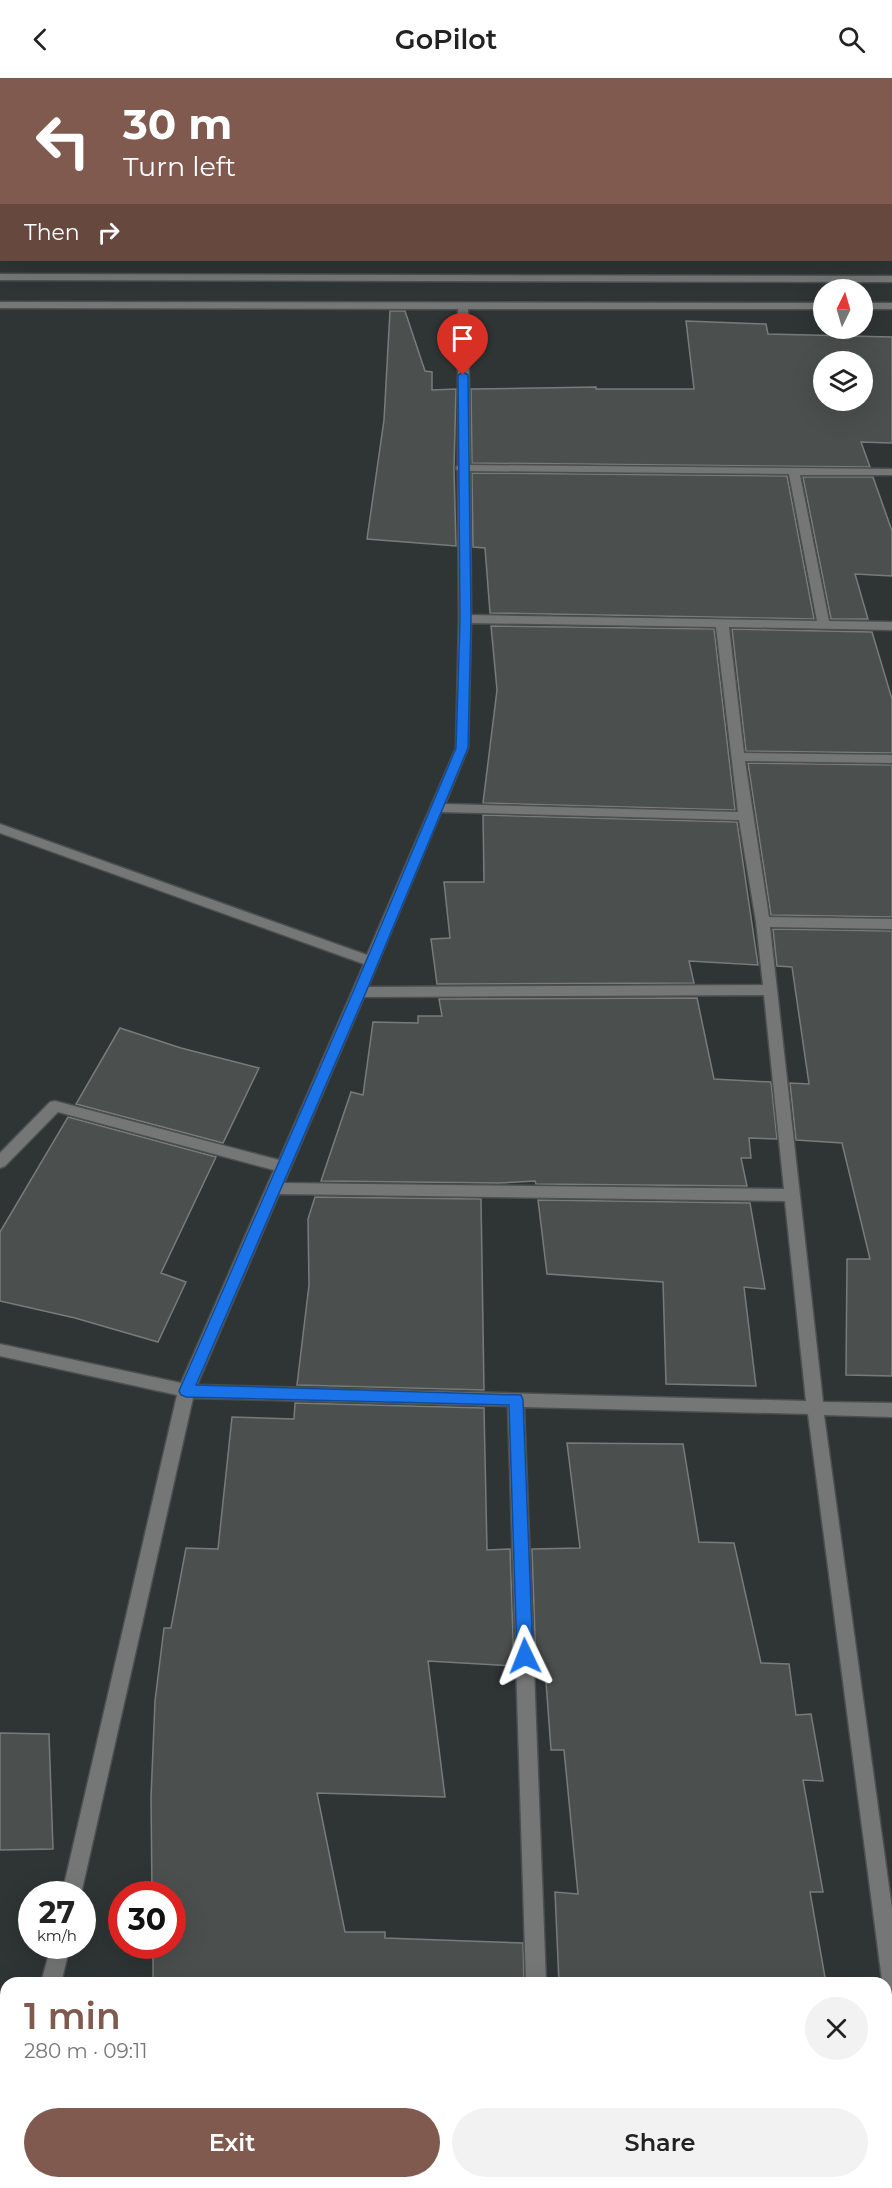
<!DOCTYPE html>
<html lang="en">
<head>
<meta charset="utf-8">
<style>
  body { margin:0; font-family:Montserrat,sans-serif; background:#f2f2f2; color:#222; height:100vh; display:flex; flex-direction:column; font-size:22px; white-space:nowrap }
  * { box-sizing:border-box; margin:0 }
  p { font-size:20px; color:#767676 }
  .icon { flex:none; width:33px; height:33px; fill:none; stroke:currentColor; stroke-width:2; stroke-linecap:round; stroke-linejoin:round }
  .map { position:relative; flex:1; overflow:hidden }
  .panel { position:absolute; left:0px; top:1899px; width:892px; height:212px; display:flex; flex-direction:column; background:#fff; border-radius:18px 18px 0 0; box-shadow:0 6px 24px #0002 }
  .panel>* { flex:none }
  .banner { position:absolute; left:0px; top:0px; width:892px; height:183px; box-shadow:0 6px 24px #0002; background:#805a4e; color:#fff; overflow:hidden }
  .needle { width:39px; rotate:5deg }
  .buttons { position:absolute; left:813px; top:201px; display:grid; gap:12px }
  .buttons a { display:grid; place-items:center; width:60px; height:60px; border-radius:50%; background:#fff; box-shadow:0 6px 24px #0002; font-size:30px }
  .speed { position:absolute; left:18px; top:1803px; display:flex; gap:12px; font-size:30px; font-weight:700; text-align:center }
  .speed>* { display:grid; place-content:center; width:78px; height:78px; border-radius:50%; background:#fff; box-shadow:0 6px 24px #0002; line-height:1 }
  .speed small { font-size:15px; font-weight:400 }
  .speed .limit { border:9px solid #d22; background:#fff; color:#111 }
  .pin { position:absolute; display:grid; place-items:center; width:51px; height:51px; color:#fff; margin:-62px -26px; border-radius:50% 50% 50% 0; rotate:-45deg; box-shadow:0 0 6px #0007 }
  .pin .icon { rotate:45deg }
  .me { position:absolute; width:66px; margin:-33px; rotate:358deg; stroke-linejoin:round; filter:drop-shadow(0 0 4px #0008) }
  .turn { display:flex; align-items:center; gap:21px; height:126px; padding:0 24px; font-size:27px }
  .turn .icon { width:78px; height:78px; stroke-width:2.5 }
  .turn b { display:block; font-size:42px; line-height:51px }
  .then { display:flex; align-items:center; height:57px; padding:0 24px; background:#0003; gap:12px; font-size:22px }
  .round { display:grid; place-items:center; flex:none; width:63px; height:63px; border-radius:32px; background:#f2f2f2 }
  .summary { display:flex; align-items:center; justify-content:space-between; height:102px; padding:0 24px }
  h1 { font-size:36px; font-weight:600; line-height:45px; color:#805a4e }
  .button { display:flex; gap:12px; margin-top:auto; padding:12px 24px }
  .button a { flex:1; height:69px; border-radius:36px; background:#805a4e; color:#fff; font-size:24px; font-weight:600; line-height:69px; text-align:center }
  .button a+a { background:#f2f2f2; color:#222 }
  header { display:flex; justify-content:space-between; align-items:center; height:78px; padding:0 24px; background:#fff; font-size:27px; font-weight:600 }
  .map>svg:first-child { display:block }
</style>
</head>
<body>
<header><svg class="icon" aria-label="back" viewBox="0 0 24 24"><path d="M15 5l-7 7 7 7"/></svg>GoPilot<svg class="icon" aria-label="search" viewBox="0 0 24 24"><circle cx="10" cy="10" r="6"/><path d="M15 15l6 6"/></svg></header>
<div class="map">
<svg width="892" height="2110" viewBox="0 0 892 2110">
  <rect width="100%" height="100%" fill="#2f3434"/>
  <path fill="#4b504f" stroke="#777c7b" stroke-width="1.5" fill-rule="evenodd" d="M390 233H405L425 293 432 294V312L456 311 454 391 456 468 367 461 384 342Z
    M686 243 766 246 768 256 892 259V365L861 364 870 389 472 385 471 311 596 309V311H694ZM824 284H862V322H824Z
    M472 395 787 398 814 541 490 535 485 470 473 469Z
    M803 399H873L892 453V498L855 496 868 541H831Z
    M491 548 714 551 735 732 483 725 497 612Z
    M732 551 872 554 892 621V675L746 673Z
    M748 685 892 687V839L771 837Z
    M483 737 737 744 758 887 689 883 694 905 437 906 431 861 450 860 444 804H484Z
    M773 851 892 853V1298L846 1297 847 1181H870L842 1065 796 1062 790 1005 809 1006 792 889 777 888Z
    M697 920 714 1001 771 1004 777 1061 749 1060 751 1080H741L747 1108 536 1106 535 1103 499 1105 321 1103 351 1014 363 1017 373 944 418 945V938H442L439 921Z
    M120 950 181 970 259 990 223 1065 76 1026Z
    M68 1039 216 1079 161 1195 186 1204 158 1264 75 1240 0 1223V1154Z
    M315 1119 481 1121 484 1312 297 1307 309 1207 308 1141Z
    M538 1122 750 1125 765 1211 744 1209 756 1308 666 1306 663 1204 547 1196Z
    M295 1325 484 1330 487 1472 510 1471 514 1588 428 1583 445 1719 317 1715 345 1854H385V1860L523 1865 524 1905H153V1868H172V1816H152L151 1719 155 1623 164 1550H171L186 1470 218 1471 232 1339 294 1341Z
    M567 1365 683 1366 699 1464 734 1465 761 1585 789 1586 796 1637 811 1636 823 1703 803 1702 823 1814H810L826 1905H559L555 1814 578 1816 564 1672H551L545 1590 536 1589 532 1471 580 1470Z
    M0 1655 49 1656 53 1771 0 1772Z"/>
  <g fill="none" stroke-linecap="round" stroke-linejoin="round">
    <g stroke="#4b504f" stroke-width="3">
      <path id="minor" d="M378 0H388V2H378Z
        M658 0H668V2H658Z
        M0 45H2V51H0Z
        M891 67H892V73H891Z
        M0 161H2V167H0Z
        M891 166H892V172H891Z
        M0 196 892 198V204L0 202Z
        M0 224 824 225V231H468L470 387 892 391V397H800L829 543 892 544V552L729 549 744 675 892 677V685L745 683 769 839 892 841V851L770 849 823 1324 892 1325V1339L824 1337 892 1831V1911L886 1909V1905L882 1902 808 1336 524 1329 546 1905H526L508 1328 193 1320 81 1816H62L177 1317 0 1278V1266L181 1305 274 1092 58 1034 5 1088 0 1090V1075L50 1024 55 1023 279 1082 364 886 0 755V746L367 877 456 670 459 541 458 393 456 390 458 387V231L0 230ZM470 393 789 396 817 543 471 537ZM471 545 716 549 738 734 445 726 468 670ZM441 734 739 742 756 844 763 907 368 909ZM764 917 784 1111 284 1105 364 919ZM279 1116 785 1123 806 1323 197 1307Z
        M862 225H892V231H862Z
        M51 1868H70L61 1905H41Z
        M886 2032H892V2052H886Z
        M0 2040H6V2060H0Z
        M6 2094V2104H17L16 2110H0V2097Z
        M428 2104H448V2110H428Z"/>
    </g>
    <use href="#minor" fill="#757777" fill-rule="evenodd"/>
  </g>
  <path fill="#1a73e8" stroke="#114b97" stroke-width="1.5" d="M463 294 468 297 471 541 468 670 366 914 196 1307 521 1317 523 1322 533 1578 530 1583 525 1585 519 1583 517 1578 509 1327 186 1319 181 1317 179 1313 353 914 456 670 460 541 458 297Z"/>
</svg>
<div class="buttons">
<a><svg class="needle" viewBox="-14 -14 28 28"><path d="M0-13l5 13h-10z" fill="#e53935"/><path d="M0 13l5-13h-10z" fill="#767676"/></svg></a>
<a><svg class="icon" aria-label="layers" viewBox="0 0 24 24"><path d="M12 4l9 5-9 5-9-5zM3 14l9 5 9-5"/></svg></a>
</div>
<div class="speed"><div>27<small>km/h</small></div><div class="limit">30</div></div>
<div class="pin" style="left:463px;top:297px;background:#d93025"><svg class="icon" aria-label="arrive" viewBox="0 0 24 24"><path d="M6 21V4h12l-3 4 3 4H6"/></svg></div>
<svg class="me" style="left:525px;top:1578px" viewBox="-20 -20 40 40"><path d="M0-17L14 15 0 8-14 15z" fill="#1a73e8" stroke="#fff" stroke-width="4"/></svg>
<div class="banner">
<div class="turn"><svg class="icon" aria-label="left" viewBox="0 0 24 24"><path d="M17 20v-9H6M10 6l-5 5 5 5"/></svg><div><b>30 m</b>Turn left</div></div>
<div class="then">Then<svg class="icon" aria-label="right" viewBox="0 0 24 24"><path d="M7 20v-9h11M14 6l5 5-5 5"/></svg></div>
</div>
<section class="panel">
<div class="summary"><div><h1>1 min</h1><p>280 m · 09:11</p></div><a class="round"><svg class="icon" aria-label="close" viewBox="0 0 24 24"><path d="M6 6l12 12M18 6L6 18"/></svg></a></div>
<div class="button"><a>Exit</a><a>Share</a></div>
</section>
</div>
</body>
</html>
